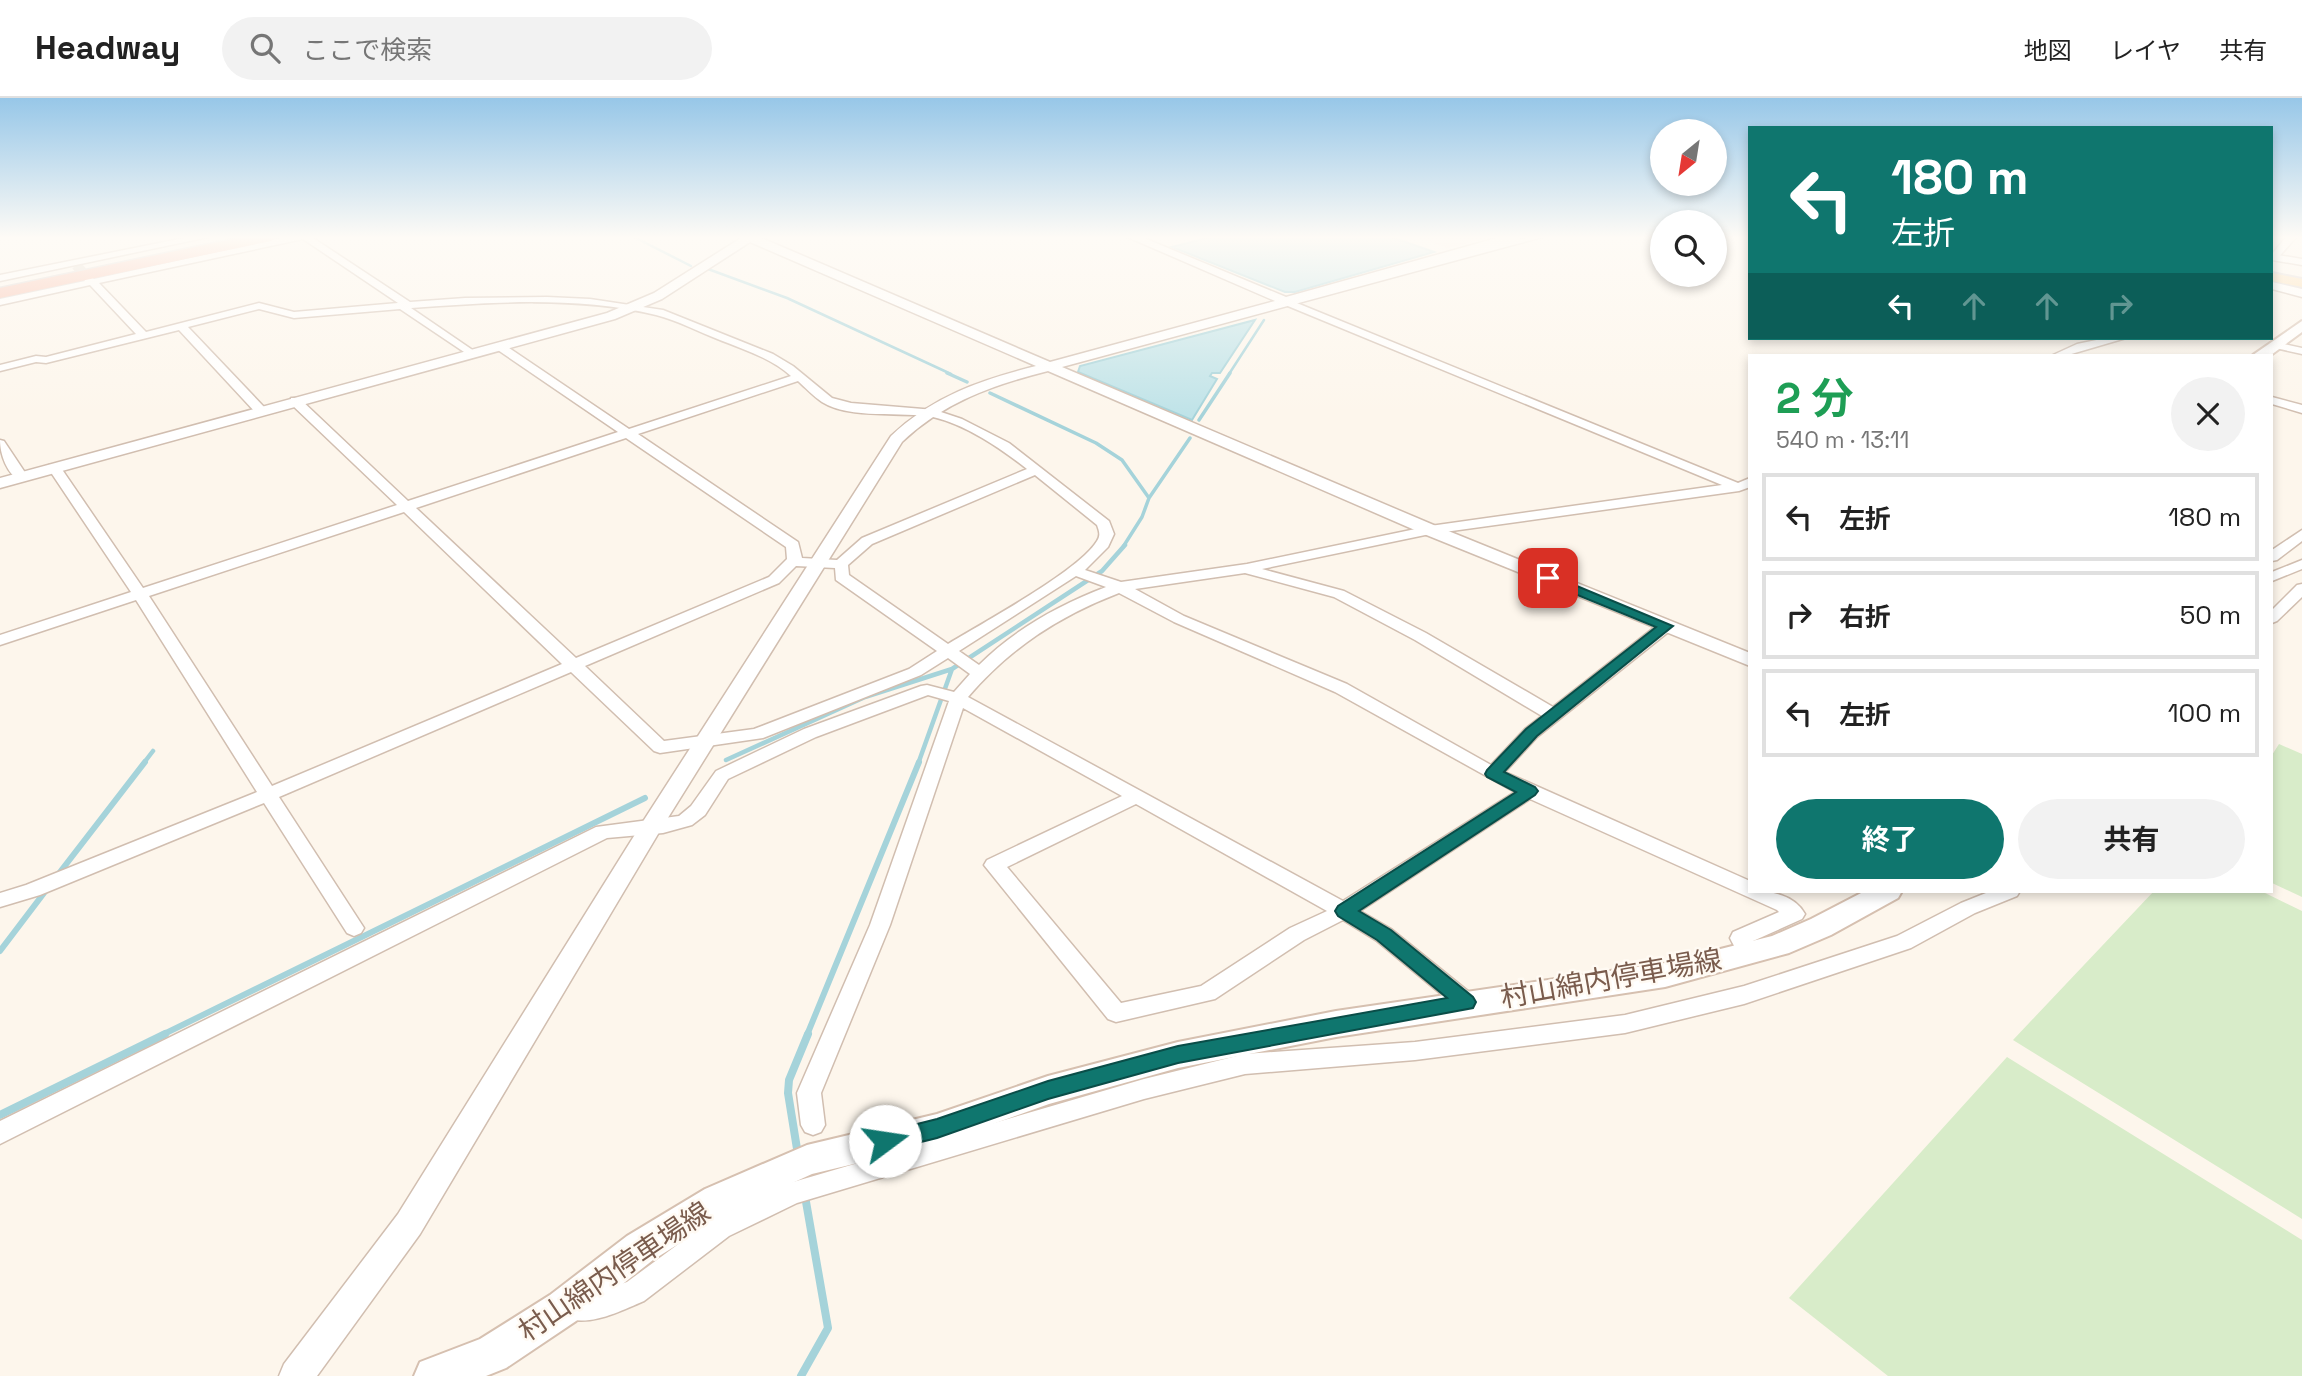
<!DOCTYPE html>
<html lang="ja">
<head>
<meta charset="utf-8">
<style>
  body { margin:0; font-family:"Space Grotesk","Noto Sans JP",sans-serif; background:#f2f2f2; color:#222; height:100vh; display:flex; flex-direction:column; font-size:26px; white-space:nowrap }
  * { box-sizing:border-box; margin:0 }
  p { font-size:23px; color:#767676 }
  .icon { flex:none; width:38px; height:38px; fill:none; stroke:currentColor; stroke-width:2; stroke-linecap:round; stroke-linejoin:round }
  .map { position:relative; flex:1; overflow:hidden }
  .sheet { position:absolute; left:1748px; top:256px; width:525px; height:539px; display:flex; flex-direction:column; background:#fff; border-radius:0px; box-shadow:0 4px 10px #0003 }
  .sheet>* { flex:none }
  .top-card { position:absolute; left:1748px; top:28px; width:525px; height:214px; border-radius:0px; box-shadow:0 4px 10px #0003; background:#0f766e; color:#fff; overflow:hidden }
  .needle { width:46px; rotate:210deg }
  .tools { position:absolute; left:1650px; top:21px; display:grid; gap:14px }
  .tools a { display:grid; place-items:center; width:77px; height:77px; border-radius:50%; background:#fff; box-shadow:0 4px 10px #0003; font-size:35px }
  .pin { position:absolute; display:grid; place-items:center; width:60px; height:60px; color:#fff; margin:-30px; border-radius:14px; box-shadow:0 4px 10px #0006 }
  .me { position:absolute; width:77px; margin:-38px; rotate:76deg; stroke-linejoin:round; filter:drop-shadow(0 0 5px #0008) }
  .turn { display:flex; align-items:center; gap:24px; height:147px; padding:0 28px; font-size:32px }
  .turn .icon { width:91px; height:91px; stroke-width:2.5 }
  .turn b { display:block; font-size:49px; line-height:60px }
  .lanes { display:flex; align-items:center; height:66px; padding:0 28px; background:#0003; justify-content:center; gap:35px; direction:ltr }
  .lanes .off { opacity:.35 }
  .round { display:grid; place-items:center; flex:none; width:74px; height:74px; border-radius:37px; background:#f2f2f2 }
  .head { display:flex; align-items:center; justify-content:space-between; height:119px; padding:0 28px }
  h1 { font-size:42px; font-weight:700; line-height:52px; color:#1e9e55 }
  .cta { display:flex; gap:14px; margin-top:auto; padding:14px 28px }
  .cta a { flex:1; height:80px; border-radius:42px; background:#0f766e; color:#fff; font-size:28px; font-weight:700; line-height:80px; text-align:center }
  .cta a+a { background:#f2f2f2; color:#222 }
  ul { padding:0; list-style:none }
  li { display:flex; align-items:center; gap:21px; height:88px; margin:0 14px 10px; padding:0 14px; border:4px solid #e0e0e0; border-radius:0px }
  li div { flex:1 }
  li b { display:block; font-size:26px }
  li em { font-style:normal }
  header { display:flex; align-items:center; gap:42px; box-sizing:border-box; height:98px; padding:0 35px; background:#fff; border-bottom:2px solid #e0e0e0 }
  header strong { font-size:33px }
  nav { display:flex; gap:38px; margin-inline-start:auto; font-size:24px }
  .search { width:490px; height:63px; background:#f2f2f2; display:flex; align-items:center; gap:18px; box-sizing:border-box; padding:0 24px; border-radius:38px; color:#767676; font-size:26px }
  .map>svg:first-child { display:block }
</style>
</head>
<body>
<header>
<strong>Headway</strong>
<div class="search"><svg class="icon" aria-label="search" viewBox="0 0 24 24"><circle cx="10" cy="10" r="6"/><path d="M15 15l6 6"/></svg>ここで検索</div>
<nav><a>地図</a><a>レイヤ</a><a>共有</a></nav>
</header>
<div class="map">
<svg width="2302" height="1278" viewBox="0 0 2302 1278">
  <rect width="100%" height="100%" fill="#fdf6ec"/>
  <path fill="#fde8e0" d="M1412 138H1496L1448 150Z"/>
  <path fill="#d8ecc9" d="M2279 646 2302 656V799L2272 785V657Z
    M2154 793H2261L2302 813V1121L2013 942Z
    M2007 959 2302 1142V1278H1888L1789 1200Z"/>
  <path fill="#bfe3e8" stroke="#a5d3da" stroke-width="2" d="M1215 138H1388L1434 154 1295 194H1285L1172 149Z
    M1255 222 1220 275H1212L1210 278 1217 281 1192 322 1078 274 1080 268Z"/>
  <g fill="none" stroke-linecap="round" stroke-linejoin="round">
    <path stroke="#a5d3da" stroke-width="2.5" d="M632 138 691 168
      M716 166 746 147
      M708 171 787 200 951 276
      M1229 276 1264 222"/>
    <path stroke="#a5d3da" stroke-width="3.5" d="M947 275 967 284
      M990 295 1096 345 1122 362 1149 400
      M1199 322 1230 275
      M1123 449 1142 419 1149 400 1190 340"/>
    <path stroke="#a5d3da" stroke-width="4.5" d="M726 662 865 599 952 571 1102 473 1125 447
      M143 666 153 653
      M918 666 952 571"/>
    <path stroke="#a5d3da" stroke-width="6" d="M57 778 145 664
      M0 853 47 791
      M162 937 645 700
      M807 937 919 664"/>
    <path stroke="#a5d3da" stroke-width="8" d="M0 1017 165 936
      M798 1057 788 995 789 982 808 936
      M801 1278 828 1230 805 1098"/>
    <path stroke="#dcd0c4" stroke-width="10" stroke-dasharray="10 5" stroke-linecap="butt" d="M76 167 88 180"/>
    <g stroke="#d1beb0" stroke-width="3">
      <path id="minor" d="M194 138H213L0 183V177Z
        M291 138H310L410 204 465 200 547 199 590 201 663 212 773 256 793 268 832 300 851 305 935 312 962 321 1009 345 1109 423 1114 436 1108 449 1085 472 1121 484 1247 466 1430 428 1722 387 1283 206 1282 204 1287 201 1738 385 1750 380V389L1739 393 1430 436 1262 471 1344 493 1426 535 1553 609 1660 525H1672L1674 528 1672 531 1537 639 1505 674 1750 783V793C1770 793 1794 796 1805 816L1802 821 1753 843 1761 854 1757 860C1742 864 1736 852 1730 840L1733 834 1779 814 1777 812 1530 701 1360 813 1391 831 1474 898 1477 904 1474 910 1466 913 1458 910 1377 843 1343 822 1304 842 1215 901 1116 924 1108 921 984 767 987 762 1122 698 963 610 890 827 821 995 825 1027 821 1034 813 1037 805 1034 801 1027 797 995 870 827 949 603 928 597 816 639 728 681 705 717 692 727 663 735 607 740 0 1046V1023L596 729 679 718 691 708 716 673 804 631 921 588 927 587 954 594 970 576 948 560 921 577 763 640 660 655 654 653 571 574 279 699 364 830 361 835 354 838 347 835 264 705 40 797 0 809V795L26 787 257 694 136 502 0 547V537L131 494 48 370 49 367H59L143 490 397 407 291 306V300H299L408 403 618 334 495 250V246H503L629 331 791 278C771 260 745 252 720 242 699 234 677 222 656 217 577 198 491 204 411 210L474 253 476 255 470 258 400 211 294 220 259 211 188 229 265 310 267 313 261 317 257 316 179 232 46 265 36 264 0 273V267L36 258 46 259 136 236 90 187 0 207V201L85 183 83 180 88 177 94 181ZM303 141 398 205 294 214 259 205 146 234 99 185ZM798 283C806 290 813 298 822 304 850 322 902 313 933 319 967 327 1000 350 1027 371L862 440 837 462 802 460 798 444 638 336ZM626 340 786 449 787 461 769 479 576 560 416 410ZM1035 377 1097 427C1099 433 1101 437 1097 443 1079 473 982 525 948 546L849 477 848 467 872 446ZM404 414 562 566 272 688 149 498ZM796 468 835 470 836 482 937 553 909 571 754 631 664 643 585 568 779 485ZM1245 475 1334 499 1415 542 1542 618 1525 631 1491 667 1347 586 1184 518 1135 491ZM1076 478 1106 489C1059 507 1015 531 979 567L959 553ZM1119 495 1174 524 1335 594 1515 694 1343 803 968 599C1010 550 1059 518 1119 495ZM1136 706 1327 813 1290 830 1201 888 1121 905 1007 769Z
        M2287 138H2297L2277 161H2272V156Z
        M2106 240H2126L2068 257H2053L2077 246Z
        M2275 244 2302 250V256L2271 249 2270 247Z
        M2272 299 2302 307V315L2272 306Z
        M0 342 4 343 28 379 26 382 21 383C7 377 0 356 0 342Z
        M2302 432V443L2277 462 2272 463V452Z
        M2302 462V471L2272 483V474Z
        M2302 486V499L2277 523 2272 525V512L2297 487Z
        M1991 793H2020L2017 798 1975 815 1911 850 1744 906 1625 935 1415 962 1245 976 1144 1001 797 1105 729 1138 644 1203C620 1213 589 1230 563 1219L559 1210 563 1201 573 1197H588L627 1184 711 1122 783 1087 1144 981 1245 956 1415 944 1625 917 1744 888 1897 838 1961 805Z"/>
    </g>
    <g stroke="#d1beb0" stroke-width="3">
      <path id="tertiary" d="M740 138H757L1050 264 1275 203 1125 138H1139L1286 199 1504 138H1521L1518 141 1546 138 1062 269 1436 428 1750 555V568L1424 436 1048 273C993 287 944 304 902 344L661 731 420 1136 317 1278H279L284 1266 398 1116 644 722 891 338C933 298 981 282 1036 268L750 144 662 201 615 221 0 390V380L607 215 654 195 741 140Z
        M2272 156 2302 161V167L2272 162Z
        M2272 184 2302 191V199L2272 191Z"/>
    </g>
    <g stroke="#d6c0b0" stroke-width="4">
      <path id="secondary" d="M2302 223V234L2271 257H2253Z
        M1865 793H1902L1898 800 1831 837 1789 855 1665 889 1336 939 1178 970 1049 1006 937 1046 812 1076 731 1113 653 1162 576 1223 506 1270 486 1278H414L420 1264 480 1241 550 1197 627 1138 705 1091 807 1047 937 1016 1048 978 1178 944 1336 913 1665 865 1772 838 1811 821Z"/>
    </g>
    <g stroke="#dad1cd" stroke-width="4">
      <path id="primary" d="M2272 175 2302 181V189L2272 183Z"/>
    </g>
    <g stroke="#dad1cd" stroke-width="3">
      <path id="motorway" d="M247 138H279L271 143 0 200V190Z"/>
    </g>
    <use href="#minor" fill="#fff" fill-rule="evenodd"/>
    <use href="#tertiary" fill="#fff" fill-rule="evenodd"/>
    <use href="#secondary" fill="#fff" fill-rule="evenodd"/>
    <use href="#primary" fill="#fbd9a5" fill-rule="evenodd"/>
    <use href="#motorway" fill="#f7b7a3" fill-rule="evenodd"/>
  </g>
  <linearGradient id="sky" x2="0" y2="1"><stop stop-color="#97c7e8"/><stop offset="0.44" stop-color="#fefbf6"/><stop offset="1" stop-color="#fefbf6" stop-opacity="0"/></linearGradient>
  <rect width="2302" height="317" fill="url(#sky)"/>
  <path fill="#0f766e" stroke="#0a4d48" stroke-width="2" d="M1548 476 1673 528 1537 638 1504 674 1535 689 1538 693 1535 697 1359 813 1391 832 1473 899 1476 904 1473 910 1178 965 1048 1001 937 1040 885 1053 877 1050 874 1043 877 1036 937 1021 1048 983 1178 948 1447 900 1377 842 1338 818 1335 813 1338 808 1516 694 1487 679 1485 676 1487 672 1526 631 1656 529 1543 483 1541 480Z"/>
  <g text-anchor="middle" stroke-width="5" stroke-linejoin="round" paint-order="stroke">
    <g font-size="28" fill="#7a5c4d" stroke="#fffaf3">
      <text transform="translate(1611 880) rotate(-10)" y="10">村山綿内停車場線</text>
      <text transform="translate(614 1173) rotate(-34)" y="10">村山綿内停車場線</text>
    </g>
  </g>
</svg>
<div class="tools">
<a><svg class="needle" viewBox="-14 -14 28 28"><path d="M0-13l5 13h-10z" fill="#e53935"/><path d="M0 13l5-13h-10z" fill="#767676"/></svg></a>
<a><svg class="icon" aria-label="search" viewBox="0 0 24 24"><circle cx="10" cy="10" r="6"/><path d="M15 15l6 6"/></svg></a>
</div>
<div class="pin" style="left:1548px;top:480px;background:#d93025"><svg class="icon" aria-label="arrive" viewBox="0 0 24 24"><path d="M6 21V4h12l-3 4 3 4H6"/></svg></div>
<svg class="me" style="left:885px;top:1043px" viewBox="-20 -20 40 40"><circle r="19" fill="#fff"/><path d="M0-13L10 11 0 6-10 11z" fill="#0f766e"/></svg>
<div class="top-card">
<div class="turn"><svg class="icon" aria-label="left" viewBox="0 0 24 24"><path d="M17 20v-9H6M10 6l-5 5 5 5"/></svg><div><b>180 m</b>左折</div></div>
<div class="lanes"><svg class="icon" aria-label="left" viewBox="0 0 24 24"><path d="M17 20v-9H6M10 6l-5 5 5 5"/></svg><svg class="icon off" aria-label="ahead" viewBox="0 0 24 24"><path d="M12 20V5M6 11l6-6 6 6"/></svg><svg class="icon off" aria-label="ahead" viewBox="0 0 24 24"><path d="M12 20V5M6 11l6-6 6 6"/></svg><svg class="icon off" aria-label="right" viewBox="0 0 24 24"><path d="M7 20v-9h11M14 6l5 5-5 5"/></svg></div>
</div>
<section class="sheet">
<div class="head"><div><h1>2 分</h1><p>540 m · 13:11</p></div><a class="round"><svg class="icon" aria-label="close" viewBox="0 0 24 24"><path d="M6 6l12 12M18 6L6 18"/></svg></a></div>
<ul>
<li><svg class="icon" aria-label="left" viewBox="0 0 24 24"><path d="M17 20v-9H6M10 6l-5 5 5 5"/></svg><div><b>左折</b></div><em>180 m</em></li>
<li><svg class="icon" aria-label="right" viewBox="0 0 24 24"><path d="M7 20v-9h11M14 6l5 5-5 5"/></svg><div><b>右折</b></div><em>50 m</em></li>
<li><svg class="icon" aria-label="left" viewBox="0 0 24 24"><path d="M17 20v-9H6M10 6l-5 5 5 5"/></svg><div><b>左折</b></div><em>100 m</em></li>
</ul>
<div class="cta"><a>終了</a><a>共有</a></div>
</section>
</div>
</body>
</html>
